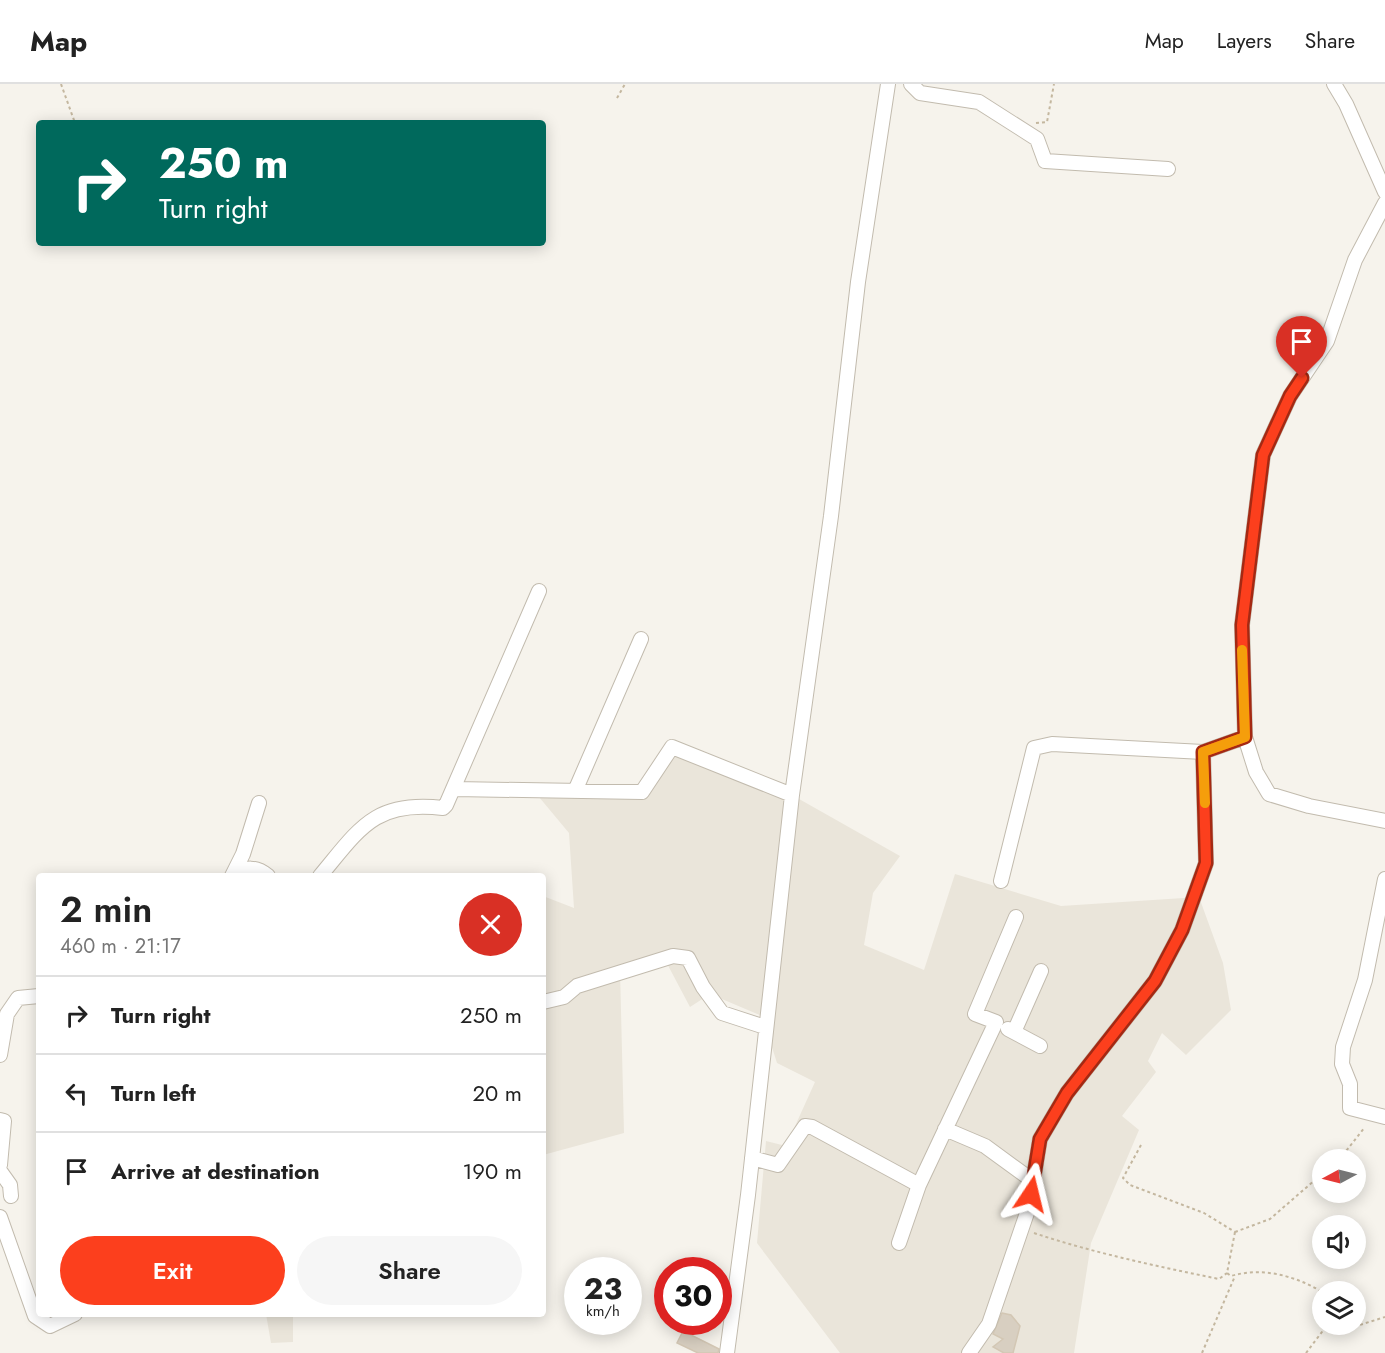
<!DOCTYPE html>
<html lang="en">
<head>
<meta charset="utf-8">
<style>
  body { margin:0; font-family:Jost,sans-serif; background:#f6f6f6; color:#222; height:100vh; display:flex; flex-direction:column; font-size:22px; white-space:nowrap }
  * { box-sizing:border-box; margin:0 }
  p { font-size:20px; color:#767676 }
  .icon { flex:none; width:33px; height:33px; fill:none; stroke:currentColor; stroke-width:2; stroke-linecap:round; stroke-linejoin:round }
  .map { position:relative; flex:1; overflow:hidden }
  .sheet { position:absolute; left:36px; top:789px; width:510px; height:444px; display:flex; flex-direction:column; background:#fff; border-radius:6px; box-shadow:0 3px 15px #0003 }
  .sheet>* { flex:none }
  .hud { position:absolute; left:36px; top:36px; width:510px; height:126px; border-radius:6px; box-shadow:0 3px 15px #0003; background:#00695c; color:#fff; overflow:hidden }
  .needle { width:39px; rotate:263deg }
  .buttons { position:absolute; left:1312px; top:1065px; display:grid; gap:12px }
  .buttons a { display:grid; place-items:center; width:54px; height:54px; border-radius:50%; background:#fff; box-shadow:0 3px 15px #0003; font-size:30px }
  .speed { position:absolute; left:564px; top:1173px; display:flex; gap:12px; font-size:30px; font-weight:700; text-align:center }
  .speed>* { display:grid; place-content:center; width:78px; height:78px; border-radius:50%; background:#fff; box-shadow:0 3px 15px #0003; line-height:1 }
  .speed small { font-size:15px; font-weight:400 }
  .speed .limit { border:9px solid #d22; background:#fff; color:#111 }
  .pin { position:absolute; display:grid; place-items:center; width:51px; height:51px; color:#fff; margin:-62px -26px; border-radius:50% 50% 50% 0; rotate:-45deg; box-shadow:0 0 6px #0007 }
  .pin .icon { rotate:45deg }
  .me { position:absolute; width:66px; margin:-33px; rotate:10deg; stroke-linejoin:round; filter:drop-shadow(0 0 4px #0008) }
  .turn { display:flex; align-items:center; gap:21px; height:126px; padding:0 24px; font-size:27px }
  .turn .icon { width:78px; height:78px; stroke-width:2.5 }
  .turn b { display:block; font-size:42px; line-height:51px }
  .round { display:grid; place-items:center; flex:none; width:63px; height:63px; border-radius:32px; background:#f6f6f6 }
  .summary { display:flex; align-items:center; justify-content:space-between; height:102px; padding:0 24px }
  h1 { font-size:36px; font-weight:600; line-height:45px }
  .primary-button { display:flex; gap:12px; margin-top:auto; padding:12px 24px }
  .primary-button a { flex:1; height:69px; border-radius:36px; background:#fc3f1d; color:#fff; font-size:24px; font-weight:600; line-height:69px; text-align:center }
  .primary-button a+a { background:#f6f6f6; color:#222 }
  ul { padding:0; list-style:none }
  li { display:flex; align-items:center; gap:18px; height:78px; padding:0 24px; border-top:2px solid #e0e0e0 }
  li div { flex:1 }
  li b { display:block; font-size:22px }
  li em { font-style:normal }
  header { display:flex; align-items:center; gap:36px; box-sizing:border-box; height:84px; padding:0 30px; background:#fff; border-bottom:2px solid #e0e0e0 }
  header strong { font-size:28px }
  nav { display:flex; gap:33px; margin-inline-start:auto; font-size:21px }
  .map>svg:first-child { display:block }
</style>
</head>
<body>
<header>
<strong>Map</strong>
<nav><a>Map</a><a>Layers</a><a>Share</a></nav>
</header>
<div class="map">
<svg width="1385" height="1269" viewBox="0 0 1385 1269">
  <rect width="100%" height="100%" fill="#f6f3ec"/>
  <path fill="#eae5da" d="M672 663 792 711 900 772 873 809 864 861 924 886 955 790 1061 822 1199 813 1223 879 1231 926 1186 971 1162 949 1148 977 1156 988 1122 1032 1139 1046 1091 1159 1074 1269H840L757 1159 766 1057 786 1062 815 998 777 979 762 932 710 910 690 923 663 872 620 886 624 1049 543 1071V812L574 824 569 749 539 713 641 708Z
    M266 1230H293V1258L271 1259Z"/>
  <path fill="#d8cfc1" stroke="#d3c7b4" stroke-width="1.5" d="M1002 1229 1011 1231 1020 1242 1013 1269H1004L993 1263 1003 1255 993 1250Z
    M683 1247 719 1265 718 1269H698L677 1259Z"/>
  <g fill="none" stroke-linecap="round" stroke-linejoin="round">
    <g stroke="#c2bbae" stroke-width="16">
      <path id="minor" d="M911 0 920 9 979 18 1037 55 1045 77 1168 85
        M1334 0 1346 20 1385 108
        M1245 653 1256 688 1269 710 1309 722 1385 737
        M455 705 642 708 672 663 792 711
        M575 707 641 555
        M233 790C246 783 256 782 268 792
        M232 792 243 770 259 719
        M320 792C360 744 375 716 443 724L446 721 539 507
        M1385 795 1365 896 1343 963 1342 980 1350 1000V1024L1385 1033
        M1001 797 1034 664 1052 660 1203 668 1245 653 1242 541 1263 371 1290 312 1327 257 1355 176 1385 119
        M543 918 564 913 577 902 673 872 688 874 703 903 722 929 765 943
        M1008 945 1040 962
        M1014 948 1041 887
        M0 971 7 930 18 914 39 912
        M0 1036 4 1037 0 1081
        M945 1045 985 1062 1033 1097
        M752 1074 778 1081 805 1042 812 1043 919 1101
        M0 1087 10 1101 11 1112
        M0 1133 35 1232 50 1242 75 1230
        M899 1159 919 1101 996 938 975 930 1016 833
        M727 1269 748 1111 792 711 831 432 858 198 888 0
        M969 1269 989 1240 1029 1123 1040 1055 1067 1009 1155 897 1182 846 1206 779 1203 668"/>
    </g>
    <path stroke="#c4b79f" stroke-width="2" stroke-dasharray="3 3" stroke-linecap="butt" d="M61 0 75 39
      M617 14 625 0
      M1036 39 1047 38 1054 0
      M1141 1061 1123 1094 1130 1101 1204 1129 1235 1148
      M1339 1076 1365 1043
      M1235 1148 1227 1189 1231 1192C1261 1183 1292 1191 1319 1206L1323 1220
      M1235 1148 1270 1135 1323 1089
      M1034 1149C1094 1169 1156 1182 1219 1195L1227 1189
      M1338 1240 1347 1245 1385 1233
      M1202 1269 1235 1192
      M1306 1269 1328 1240"/>
    <use href="#minor" stroke="#fff" stroke-width="14"/>
  </g>
  <g fill="none" stroke-linecap="round" stroke-linejoin="round">
    <g stroke="#a42913" stroke-width="15">
      <path id="route" d="M1031 1110 1040 1055 1067 1009 1155 897 1182 846 1206 779 1203 668 1245 653 1242 541 1263 371 1290 312 1302 294"/>
    </g>
    <use href="#route" stroke="#fc3f1d" stroke-width="10"/>
    <path stroke="#f59e0b" stroke-width="10" d="M1205 719 1203 668 1245 653 1242 566"/>
  </g>
</svg>
<div class="buttons">
<a><svg class="needle" viewBox="-14 -14 28 28"><path d="M0-13l5 13h-10z" fill="#e53935"/><path d="M0 13l5-13h-10z" fill="#767676"/></svg></a>
<a><svg class="icon" aria-label="sound" viewBox="0 0 24 24"><path d="M4 9h4l5-4v14l-5-4H4zM17 9q2 3 0 6"/></svg></a>
<a><svg class="icon" aria-label="layers" viewBox="0 0 24 24"><path d="M12 4l9 5-9 5-9-5zM3 14l9 5 9-5"/></svg></a>
</div>
<div class="speed"><div>23<small>km/h</small></div><div class="limit">30</div></div>
<div class="pin" style="left:1302px;top:294px;background:#d93025"><svg class="icon" aria-label="arrive" viewBox="0 0 24 24"><path d="M6 21V4h12l-3 4 3 4H6"/></svg></div>
<svg class="me" style="left:1031px;top:1110px" viewBox="-20 -20 40 40"><path d="M0-17L14 15 0 8-14 15z" fill="#fc3f1d" stroke="#fff" stroke-width="4"/></svg>
<div class="hud">
<div class="turn"><svg class="icon" aria-label="right" viewBox="0 0 24 24"><path d="M7 20v-9h11M14 6l5 5-5 5"/></svg><div><b>250 m</b>Turn right</div></div>
</div>
<section class="sheet">
<div class="summary"><div><h1>2 min</h1><p>460 m · 21:17</p></div><a class="round" style="background:#d93025;color:#fff"><svg class="icon" aria-label="close" viewBox="0 0 24 24"><path d="M6 6l12 12M18 6L6 18"/></svg></a></div>
<ul>
<li><svg class="icon" aria-label="right" viewBox="0 0 24 24"><path d="M7 20v-9h11M14 6l5 5-5 5"/></svg><div><b>Turn right</b></div><em>250 m</em></li>
<li><svg class="icon" aria-label="left" viewBox="0 0 24 24"><path d="M17 20v-9H6M10 6l-5 5 5 5"/></svg><div><b>Turn left</b></div><em>20 m</em></li>
<li><svg class="icon" aria-label="arrive" viewBox="0 0 24 24"><path d="M6 21V4h12l-3 4 3 4H6"/></svg><div><b>Arrive at destination</b></div><em>190 m</em></li>
</ul>
<div class="primary-button"><a>Exit</a><a>Share</a></div>
</section>
</div>
</body>
</html>
